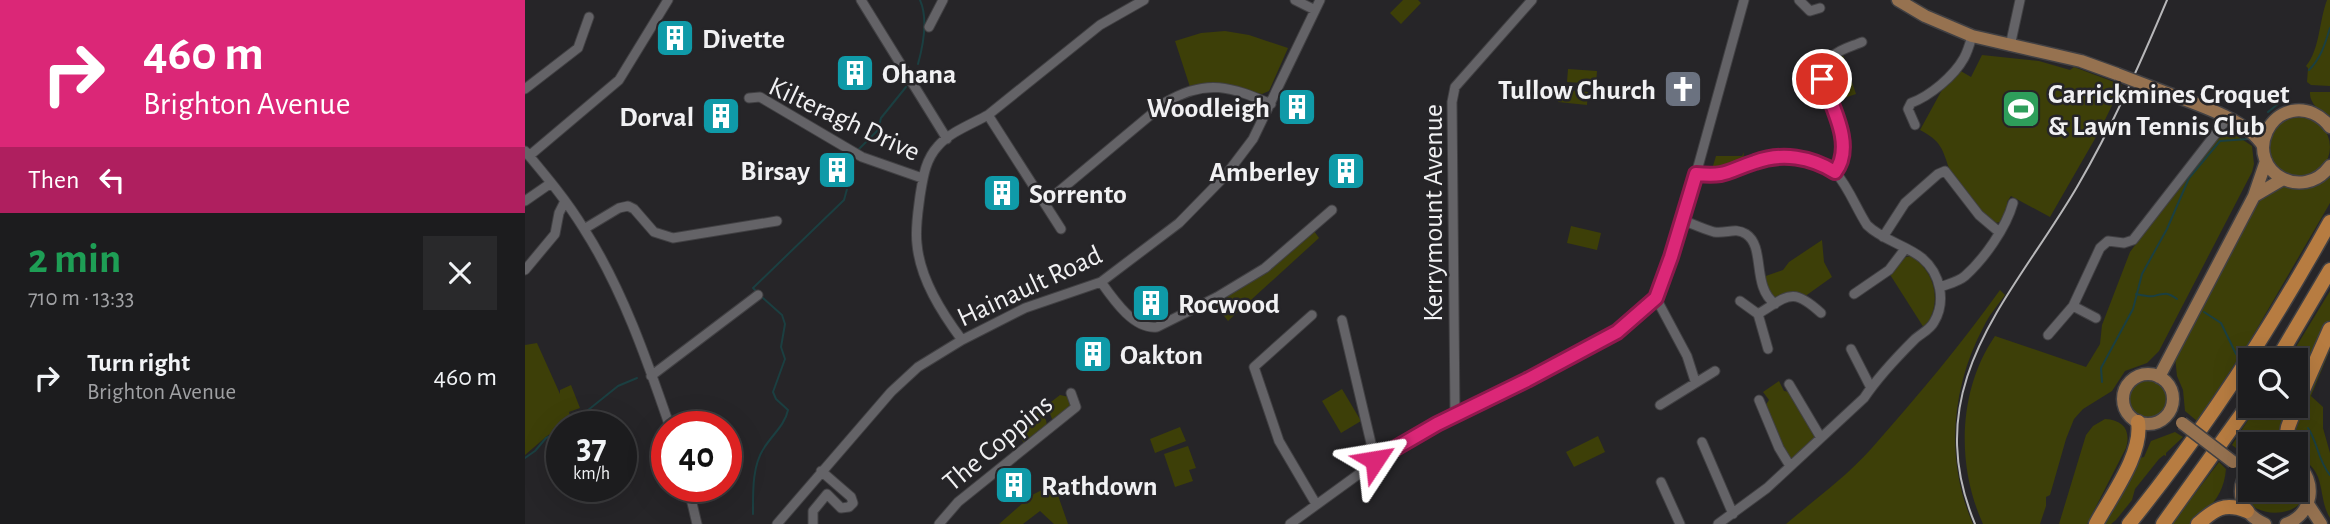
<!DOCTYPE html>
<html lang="en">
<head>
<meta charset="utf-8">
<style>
  body { margin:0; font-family:"Alegreya Sans",sans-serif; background:#29292b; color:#f1f3f6; height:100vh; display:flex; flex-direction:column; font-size:26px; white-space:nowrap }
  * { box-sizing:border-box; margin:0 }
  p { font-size:23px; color:#a0a1a4 }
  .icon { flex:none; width:38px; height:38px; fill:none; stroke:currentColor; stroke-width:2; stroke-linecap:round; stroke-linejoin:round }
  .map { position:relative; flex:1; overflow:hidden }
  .sheet { display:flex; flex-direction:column; background:#1c1c1e; width:525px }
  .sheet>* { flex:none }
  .hud { background:#db2777; color:#fff; overflow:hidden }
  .tools { position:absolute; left:1713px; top:348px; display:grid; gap:14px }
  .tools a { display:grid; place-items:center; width:70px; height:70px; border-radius:0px; background:#1c1c1e; box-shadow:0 7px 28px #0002,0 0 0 2px #3a3a3c; font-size:35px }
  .speed { position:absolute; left:21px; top:411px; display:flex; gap:14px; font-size:35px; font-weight:700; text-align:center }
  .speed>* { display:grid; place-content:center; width:91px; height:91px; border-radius:50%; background:#1c1c1e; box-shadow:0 7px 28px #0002,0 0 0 2px #3a3a3c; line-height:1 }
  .speed small { font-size:18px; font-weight:400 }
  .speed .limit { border:10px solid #d22; background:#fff; color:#111 }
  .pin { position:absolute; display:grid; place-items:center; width:60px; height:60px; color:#fff; margin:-30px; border:4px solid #fff; border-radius:50%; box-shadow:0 2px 7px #0007 }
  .me { position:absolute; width:77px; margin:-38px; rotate:57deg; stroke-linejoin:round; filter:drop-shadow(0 0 5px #0008) }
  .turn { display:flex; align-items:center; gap:24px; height:147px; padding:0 28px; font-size:32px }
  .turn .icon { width:91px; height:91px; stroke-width:2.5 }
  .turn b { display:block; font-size:49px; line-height:60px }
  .then { display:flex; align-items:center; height:66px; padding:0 28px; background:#0003; gap:14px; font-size:26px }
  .round { display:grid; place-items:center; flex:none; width:74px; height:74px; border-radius:0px; background:#29292b }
  .overview { display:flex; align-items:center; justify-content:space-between; height:119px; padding:0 28px }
  h1 { font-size:42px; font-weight:600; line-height:52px; color:#1e9e55 }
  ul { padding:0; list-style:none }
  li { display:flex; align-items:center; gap:21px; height:91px; padding:0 28px }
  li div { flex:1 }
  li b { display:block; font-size:26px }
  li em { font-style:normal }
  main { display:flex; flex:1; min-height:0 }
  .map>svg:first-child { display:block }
</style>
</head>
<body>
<main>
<section class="sheet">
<div class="hud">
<div class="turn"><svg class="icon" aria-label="right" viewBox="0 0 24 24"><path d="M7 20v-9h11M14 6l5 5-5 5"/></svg><div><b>460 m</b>Brighton Avenue</div></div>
<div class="then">Then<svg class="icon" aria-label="left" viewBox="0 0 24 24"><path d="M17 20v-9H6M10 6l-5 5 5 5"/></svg></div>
</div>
<div class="overview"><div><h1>2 min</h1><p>710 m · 13:33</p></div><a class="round"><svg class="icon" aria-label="close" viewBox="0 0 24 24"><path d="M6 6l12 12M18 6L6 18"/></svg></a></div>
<ul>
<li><svg class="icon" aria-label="right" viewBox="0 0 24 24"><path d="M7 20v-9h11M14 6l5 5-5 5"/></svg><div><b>Turn right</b><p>Brighton Avenue</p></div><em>460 m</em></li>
</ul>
</section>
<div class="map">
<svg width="1805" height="524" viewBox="0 0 1805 524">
  <rect width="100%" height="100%" fill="#262528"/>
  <path fill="#3d3f08" d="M878 0H893L896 3 876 24 865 13Z
    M1802 0H1805V86L1786 85 1782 82 1783 68 1781 66C1795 49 1794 21 1802 0Z
    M700 31 724 35 763 48 744 91 737 94C705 88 700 77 665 87L650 41 676 33Z
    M1318 55 1331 94 1307 102 1300 82 1303 66Z
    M1457 55 1514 61 1545 70 1549 67 1597 85 1575 130 1525 217 1486 196 1482 202 1483 210 1476 222 1470 223C1455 213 1430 186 1424 168 1417 148 1416 141 1395 130L1418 88 1434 70 1446 77Z
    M1043 69 1072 71 1071 84 1042 82Z
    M1034 89 1063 92 1062 105 1033 102Z
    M1785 92H1805V116C1795 112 1784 103 1785 92Z
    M1745 147a30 30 0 1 1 60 0a30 30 0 1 1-60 0Z
    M1702 129 1727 146 1729 164 1727 172 1634 351 1622 363 1600 371 1587 391 1558 409 1549 419 1541 439 1525 495 1521 497V506L1515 524H1458C1431 465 1433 390 1470 336L1561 367 1575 344 1577 325 1605 252 1671 163Z
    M1219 152 1218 162 1200 169H1187L1191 156H1217Z
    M1805 172V203L1723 344 1672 421 1660 411 1658 390 1652 376 1650 357 1683 292 1738 195 1754 187H1765Z
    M1046 226 1076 233 1072 250 1042 243Z
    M789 231 794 238 703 321 688 302Z
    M1297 240 1299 262 1307 277 1279 297 1251 303 1238 277 1258 270 1264 262Z
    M1386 256C1411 272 1418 304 1399 328L1364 273 1381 257Z
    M1475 290 1480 295C1473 305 1464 315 1459 326 1426 387 1420 461 1448 524H1261C1289 500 1321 477 1346 449 1391 398 1435 346 1475 290Z
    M1805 291V322L1771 397V360H1763Z
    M12 343 35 394V390L46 385 55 408 44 412 46 420 22 436 0 455V345Z
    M1805 344V350L1786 396 1798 407V428L1805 453V518C1797 505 1798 491 1793 477 1788 464 1775 458 1771 446 1763 425 1795 366 1805 344Z
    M1604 399a19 19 0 1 1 38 0a19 19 0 1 1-38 0Z
    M1254 381 1259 391 1265 392 1290 438 1268 459 1261 456 1240 406 1244 400 1238 392Z
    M817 389 836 421 816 433 797 401Z
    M535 395 544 397 546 407 530 420 527 419 522 405Z
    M1732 406H1767L1755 444H1726L1725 453 1716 452 1707 445Z
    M514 411 521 420 522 426 499 443 492 433Z
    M1580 419C1599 420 1606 431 1601 448L1562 524H1534L1561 435 1568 426Z
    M655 427 661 441 630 453 625 439Z
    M1650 432 1658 437 1641 453V456L1639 455 1634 459 1610 489 1607 500 1591 520 1586 524H1577L1614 458 1619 457 1626 441Z
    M1073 436 1080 452 1049 467 1041 452Z
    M663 446 671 468 664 470 668 481 650 487 639 454Z
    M1694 462 1701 469C1699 495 1685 509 1665 524H1647Z
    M1771 469C1804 518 1728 524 1721 496 1720 490 1724 480 1725 474L1726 490H1771Z
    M529 484 543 524H529L515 511 498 524H474L507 495Z"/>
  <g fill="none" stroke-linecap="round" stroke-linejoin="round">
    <path stroke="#1b3f41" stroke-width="2" d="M393 64C398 46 403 18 395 0
      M1784 70C1796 58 1800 44 1805 28
      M1743 112 1759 99
      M333 150 353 130 356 118 381 87
      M231 291 228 288 319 200 330 160
      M1611 294C1616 295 1624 297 1629 296 1640 293 1642 292 1652 299
      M1679 312 1696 323 1711 354
      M1577 382 1576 368 1608 309 1617 274 1642 229 1664 178 1695 141 1723 139
      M42 427 93 386 112 378
      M1783 428C1793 443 1793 461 1805 475
      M0 458 10 451 21 438 37 431
      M228 514C228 492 227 466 239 448 247 435 260 425 263 410L251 399 248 392 260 359 256 347 260 324 257 315 238 298"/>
    <g stroke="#414043" stroke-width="11">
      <path id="minor" d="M336 0 422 139
        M770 0 790 10
        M1274 0 1285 11 1295 8
        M404 27 418 0
        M1485 46 1495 0
        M0 89 53 48 64 17
        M224 98 235 97 337 157 397 178
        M463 115 575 25 619 0
        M1390 125 1383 109 1386 103C1405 96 1429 76 1439 58 1443 51 1445 43 1447 36
        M0 151C21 176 42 201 59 229 97 288 122 360 145 427
        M4 156 94 80 143 0
        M1310 172C1339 134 1275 85 1308 56 1315 49 1328 46 1337 42
        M1171 174C1197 177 1205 172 1228 162 1252 153 1292 153 1311 173 1324 188 1331 208 1342 225 1357 240 1381 245 1397 258 1416 274 1421 302 1409 322 1405 330 1395 334 1389 340 1371 358 1353 377 1339 398L1242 488 1193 524
        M0 201 26 183
        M520 203 641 102C682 78 706 87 746 104
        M1157 220C1168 224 1178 229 1189 232 1202 234 1210 227 1221 234 1241 247 1226 286 1250 304
        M59 229 94 208 103 206 109 209 129 232 148 238 252 221
        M1358 237 1380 203 1413 174 1420 171 1454 215 1474 232
        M0 270 30 234 34 213 40 201
        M576 282C588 299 609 330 632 327L692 297 740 268 807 210
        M1415 287C1423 284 1433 282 1440 276 1459 259 1481 228 1488 203
        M1329 294 1364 270 1380 249
        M1131 298 1162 356 1170 381
        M1215 301 1233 314 1243 349
        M1548 306 1571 318
        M1233 314C1263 296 1267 286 1296 313
        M787 315 729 367 754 441 791 504
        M817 320 850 460
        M1523 335 1548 306 1575 248 1583 241 1599 243 1608 240 1703 118
        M437 340C417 313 395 279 392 244 390 228 393 212 395 196 398 178 400 160 413 146 425 132 447 124 463 115L536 229
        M1326 349 1346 388
        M126 376 233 295
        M1264 384 1296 438
        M1234 400 1254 448 1265 466
        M1135 405 1190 371
        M930 414 927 102 930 87 1007 0
        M1177 442 1208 514
        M1136 482 1155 524
        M163 486 172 524
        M252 524 366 392 393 367 437 340 500 308 576 282 654 223 700 176 728 139 795 0
        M288 524V511L302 494 316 508 324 507 328 503 326 497 296 471
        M414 524 433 502 551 407 546 393
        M765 524 878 442 1002 380 1092 332 1131 298 1146 257 1171 174 1219 0"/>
    </g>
    <g stroke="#414043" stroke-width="15">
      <path id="major" d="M1373 0 1400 16 1447 36 1556 61 1592 74
        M1626 87C1658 100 1721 117 1738 146
        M1805 127C1796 115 1782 108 1767 111 1756 113 1747 121 1742 131 1723 172 1778 203 1805 166
        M1729 196 1758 179
        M1598 399a25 25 0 1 1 50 0a25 25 0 1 1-50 0Z
        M1634 377 1729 196 1741 161
        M1726 467C1708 488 1715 513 1740 524
        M1783 504 1796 524
        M1761 524C1788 514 1793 481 1771 463"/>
    </g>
    <g stroke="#414043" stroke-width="17">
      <path id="highway" d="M1752 360 1805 270
        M1771 406 1805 329
        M1760 444 1763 427 1771 406
        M1571 524C1586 496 1618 454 1613 422
        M1604 524C1681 429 1746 328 1805 222
        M1638 524 1726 401
        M1673 524C1690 509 1699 502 1722 511"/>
    </g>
    <use href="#minor" stroke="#646367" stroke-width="9"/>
    <use href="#major" stroke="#967250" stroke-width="12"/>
    <use href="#highway" stroke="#b77c41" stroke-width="14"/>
    <path stroke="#b7b7b9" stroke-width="2" d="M1450 524C1392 384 1487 298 1552 187 1587 127 1615 64 1642 0"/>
    <g stroke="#414043" stroke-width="15" stroke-linecap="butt">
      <path id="major-bridge" d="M1592 74 1626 87
        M1657 423 1708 462"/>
    </g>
    <use href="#major-bridge" stroke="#967250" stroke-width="12"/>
  </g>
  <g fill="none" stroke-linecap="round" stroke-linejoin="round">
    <g stroke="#8e194d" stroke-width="18">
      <path id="route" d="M850 460 912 424 1002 380 1092 332 1131 298 1146 257 1171 174C1203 177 1202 171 1230 162 1257 152 1286 157 1310 172 1330 146 1307 107 1297 79"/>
    </g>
    <use href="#route" stroke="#db2777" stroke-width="12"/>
  </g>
  <defs>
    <g id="building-square" transform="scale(2.0125)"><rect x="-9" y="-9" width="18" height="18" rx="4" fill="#0f9aa8" stroke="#262528"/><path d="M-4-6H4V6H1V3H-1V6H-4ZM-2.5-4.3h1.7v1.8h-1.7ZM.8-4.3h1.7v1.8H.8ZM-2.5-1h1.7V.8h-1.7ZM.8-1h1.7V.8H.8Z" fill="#fff"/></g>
    <g id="church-square" transform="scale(2.0125)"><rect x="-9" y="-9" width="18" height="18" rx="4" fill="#6b7280" stroke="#262528"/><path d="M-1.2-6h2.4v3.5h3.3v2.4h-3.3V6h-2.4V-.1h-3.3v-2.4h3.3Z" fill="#fff"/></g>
    <g id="stadium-square" transform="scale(2.0125)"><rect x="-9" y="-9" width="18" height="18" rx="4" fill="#2e9e5b" stroke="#262528"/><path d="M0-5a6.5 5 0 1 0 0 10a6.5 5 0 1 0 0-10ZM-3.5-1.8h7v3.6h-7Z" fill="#fff"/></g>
  </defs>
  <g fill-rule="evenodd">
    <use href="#building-square" x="150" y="38"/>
    <use href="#building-square" x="330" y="73"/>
    <use href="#church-square" x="1158" y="89"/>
    <use href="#building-square" x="772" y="107"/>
    <use href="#stadium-square" x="1496" y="109"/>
    <use href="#building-square" x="196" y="116"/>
    <use href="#building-square" x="312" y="170"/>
    <use href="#building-square" x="821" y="171"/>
    <use href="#building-square" x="477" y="193"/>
    <use href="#building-square" x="626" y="303"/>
    <use href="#building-square" x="568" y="354"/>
    <use href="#building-square" x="489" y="485"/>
  </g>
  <g text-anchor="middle" stroke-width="5" stroke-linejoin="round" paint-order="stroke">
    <g font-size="28" font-weight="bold" fill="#f1f1f3" stroke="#262528" text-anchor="start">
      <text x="177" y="48">Divette</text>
      <text x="357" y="83">Ohana</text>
      <text x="1131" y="99" text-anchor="end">Tullow Church</text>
      <text x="1523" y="103">Carrickmines Croquet<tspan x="1523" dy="32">&amp; Lawn Tennis Club</tspan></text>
      <text x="745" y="117" text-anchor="end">Woodleigh</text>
      <text x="169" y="126" text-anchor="end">Dorval</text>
      <text x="285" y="180" text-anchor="end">Birsay</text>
      <text x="794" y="181" text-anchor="end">Amberley</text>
      <text x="504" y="203">Sorrento</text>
      <text x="653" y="313">Rocwood</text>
      <text x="595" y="364">Oakton</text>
      <text x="516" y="495">Rathdown</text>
    </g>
    <g font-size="28" fill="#f1f1f3" stroke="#262528">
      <text transform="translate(320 118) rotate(25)" y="10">Kilteragh Drive</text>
      <text transform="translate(907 213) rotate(-90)" y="10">Kerrymount Avenue</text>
      <text transform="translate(504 285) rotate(-25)" y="10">Hainault Road</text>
      <text transform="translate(472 442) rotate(-40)" y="10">The Coppins</text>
    </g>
  </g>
</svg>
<div class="tools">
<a><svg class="icon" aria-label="search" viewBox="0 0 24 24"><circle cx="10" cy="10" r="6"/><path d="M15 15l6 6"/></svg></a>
<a><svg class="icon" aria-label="layers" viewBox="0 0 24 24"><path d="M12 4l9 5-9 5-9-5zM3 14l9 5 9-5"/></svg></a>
</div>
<div class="speed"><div>37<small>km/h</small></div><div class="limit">40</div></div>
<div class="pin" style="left:1297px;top:79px;background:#d93025"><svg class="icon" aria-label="arrive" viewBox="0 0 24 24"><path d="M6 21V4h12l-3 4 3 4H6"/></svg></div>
<svg class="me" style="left:850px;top:460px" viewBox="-20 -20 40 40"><path d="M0-17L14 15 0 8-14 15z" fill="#db2777" stroke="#fff" stroke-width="4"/></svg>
</div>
</main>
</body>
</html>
